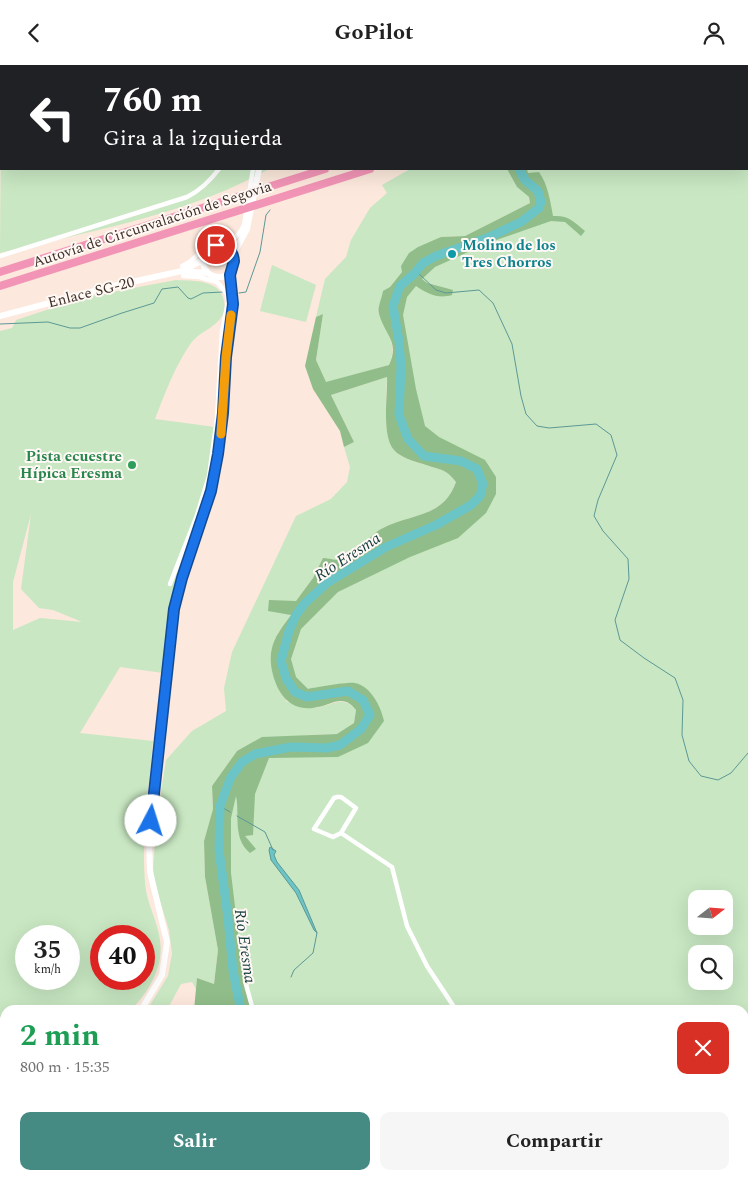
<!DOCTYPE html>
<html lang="es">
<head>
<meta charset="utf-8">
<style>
  body { margin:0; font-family:Spectral,serif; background:#f6f6f6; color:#222; height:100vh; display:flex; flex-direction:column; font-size:19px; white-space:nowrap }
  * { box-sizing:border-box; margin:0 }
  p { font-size:16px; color:#767676 }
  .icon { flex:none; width:28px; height:28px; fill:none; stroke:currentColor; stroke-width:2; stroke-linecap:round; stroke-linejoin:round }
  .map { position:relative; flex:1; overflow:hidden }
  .panel { position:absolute; left:0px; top:940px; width:749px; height:175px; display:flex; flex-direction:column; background:#fff; border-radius:15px 15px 0 0; box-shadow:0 5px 20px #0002 }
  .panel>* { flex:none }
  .banner { position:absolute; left:0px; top:0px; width:749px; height:105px; box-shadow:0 5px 20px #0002; background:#202124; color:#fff; overflow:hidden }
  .needle { width:32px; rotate:73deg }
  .controls { position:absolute; left:688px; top:825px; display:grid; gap:10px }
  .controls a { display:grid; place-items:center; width:45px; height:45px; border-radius:10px; background:#fff; box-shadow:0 5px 20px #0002; font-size:25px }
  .speed { position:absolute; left:15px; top:860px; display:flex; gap:10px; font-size:25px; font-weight:700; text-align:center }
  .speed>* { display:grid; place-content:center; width:65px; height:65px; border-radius:50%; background:#fff; box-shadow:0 5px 20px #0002; line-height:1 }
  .speed small { font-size:12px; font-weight:400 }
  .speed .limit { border:8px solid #d22; background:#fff; color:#111 }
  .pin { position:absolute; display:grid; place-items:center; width:42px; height:42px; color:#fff; margin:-21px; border:2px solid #fff; border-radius:50%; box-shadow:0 1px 5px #0007 }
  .me { position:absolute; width:55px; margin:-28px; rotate:5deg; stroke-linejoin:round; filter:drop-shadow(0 0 4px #0008) }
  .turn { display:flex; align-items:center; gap:18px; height:105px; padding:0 20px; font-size:22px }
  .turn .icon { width:65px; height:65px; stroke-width:2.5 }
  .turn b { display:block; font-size:35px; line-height:42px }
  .round { display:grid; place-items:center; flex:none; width:52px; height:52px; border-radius:10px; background:#f6f6f6 }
  .overview { display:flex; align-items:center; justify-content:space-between; height:85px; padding:0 20px }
  h1 { font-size:30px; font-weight:700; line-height:38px; color:#1e9e55 }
  .button { display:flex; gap:10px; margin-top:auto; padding:10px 20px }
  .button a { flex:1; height:58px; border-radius:10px; background:#468b83; color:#fff; font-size:20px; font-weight:700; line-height:58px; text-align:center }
  .button a+a { background:#f6f6f6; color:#222 }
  header { display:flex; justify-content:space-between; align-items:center; height:65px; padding:0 20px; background:#fff; font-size:22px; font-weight:700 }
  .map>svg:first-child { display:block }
</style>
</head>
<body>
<header><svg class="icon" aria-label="back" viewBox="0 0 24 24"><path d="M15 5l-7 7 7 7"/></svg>GoPilot<svg class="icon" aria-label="person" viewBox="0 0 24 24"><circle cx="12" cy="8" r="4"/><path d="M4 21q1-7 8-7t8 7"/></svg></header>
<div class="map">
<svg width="748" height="1115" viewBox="0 0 748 1115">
  <rect width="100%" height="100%" fill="#fce8dc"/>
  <path fill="#c8e7c2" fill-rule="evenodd" d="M100 0H495L99 1Z
    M514 0H748V1046L744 1042V945H241L228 853 231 712 242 697 351 670 363 635 321 631 286 613 296 550 483 419 424 391 393 241 414 209 539 143 519 104H748V1H514ZM696 834H724V861H696ZM696 889H724V916H696Z
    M1 48V104H269C187 150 90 166 0 188Z
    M410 104H507L517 122 529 132 530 138 465 171 441 172 402 207 390 222 378 247C387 266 398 280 389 300L326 318 316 295 323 249 316 252 325 214 346 192 351 175 370 143 387 128 382 120Z
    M272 200 316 220 306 257 260 246Z
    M176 215C193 216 220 214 224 236 225 241 225 246 222 251 215 263 199 267 191 278 175 301 165 328 155 354L215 362 209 411 183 485 170 536 163 608 120 602 80 668 153 676C149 723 141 771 145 818 147 844 164 864 160 892 158 911 144 932 131 945H5V1019L0 1022V266L12 263 16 255 86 232ZM31 449 21 524 39 543 53 545 82 557 40 553 13 565V517ZM26 871H69V914H26ZM101 871H144V914H101Z
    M387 312C387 330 381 376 397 388 405 394 417 397 426 400 441 405 446 404 456 417 443 454 410 448 381 464 367 472 358 490 342 494 336 496 328 493 323 493L313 513 296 536 291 550 278 568 286 636C295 640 303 643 313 643 330 642 343 628 356 645L354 658 338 669 307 670 237 686 212 721 213 744 204 776 205 812 218 885 214 919 197 913 196 924 192 917 181 919 167 945H147L168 911 172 889 169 865 156 823 153 803 157 752 166 695 192 666 226 646 224 623 232 587 296 451 331 434 347 417 350 402 344 382 354 377 331 330Z
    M5 1033V1110H30L29 1115H0V1035Z
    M76 1110H513L511 1115H482L474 1110 473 1115H71Z"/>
  <path fill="#91bd8a" d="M507 104H527L528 108 539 107C548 120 550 135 553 151 568 150 573 156 585 166L581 171 565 157 551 156 488 178 435 202 422 214 427 218 453 225 452 230C438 234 428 229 416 221L407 232 403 250 416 324 425 361 439 372 485 395 496 412V429L486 448 458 473 410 492 338 527 301 564 291 594 296 612 308 624C318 622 346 617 355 618 371 621 381 642 384 656L368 678 338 692 269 693 255 729 253 770 245 771 256 784 250 788C232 773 240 749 236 731L231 753V808L244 917 251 945H194L197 913 214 919 218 885 205 812 204 776 213 744 212 721 237 686 262 672 337 669 354 658 356 645C352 640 348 636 341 636 333 636 325 641 318 642 293 648 279 632 273 610 266 583 276 570 291 550L268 546 269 535 296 536 313 513 323 493C328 493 336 496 342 494 358 490 367 472 381 464 410 448 443 454 456 417 446 404 441 405 426 400 417 397 405 394 397 388 380 376 388 331 387 312L331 330 354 377 344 382 340 366 313 324 305 301 316 252 323 249 316 295 326 317 389 300C400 277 385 270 379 249 377 243 382 233 383 226L390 222 402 207 401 201 409 188 418 182 441 172 465 171 530 138 529 132 517 122Z
    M40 1110H104L101 1115H39Z"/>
  <path fill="#6bc4c5" stroke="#5d9896" d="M270 782 276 786 274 790 277 797 299 825 317 868 314 865 296 828 271 795 269 785Z"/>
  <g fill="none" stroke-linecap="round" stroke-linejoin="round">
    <path stroke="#5d9896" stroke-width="1" d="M394 1V0
      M416 206 436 225 446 228 479 225 493 238 512 279 521 331 526 349 537 361 549 363 596 359 611 370 617 390 598 435 594 451 603 466 628 494 629 514 615 555 620 575 644 593 675 613 683 635 682 670 689 696 701 711 718 715 731 708 748 688
      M239 228 246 227 260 187 266 150 270 145
      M0 259 48 257 70 263H80L122 248 154 238 162 224 178 222 188 233 191 234 203 228 223 227
      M220 741 230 747
      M237 751 265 767 273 785
      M291 912 294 905 313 888 317 868
      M250 1115 254 1110"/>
    <path stroke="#6bc4c5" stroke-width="5" d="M140 1115 149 1110
      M202 1115 204 1110"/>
    <path stroke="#6bc4c5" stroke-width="9" d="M514 1V0
      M241 945 233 906 228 853 219 785 220 741 231 712 242 697 255 689 291 682 327 683 340 680 361 664 370 650 363 635 348 626 307 632 295 627 286 613 281 596 289 566 296 550 305 538 327 518 386 482 436 460 471 440 480 431 483 419 477 404 461 396 424 391 408 374 399 350 401 301 399 276 393 241 400 221 414 209 423 198 436 191 487 173 521 157 539 143 541 137 538 126 525 115 519 104
      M71 1115 76 1110"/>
    <path stroke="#fff" stroke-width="4.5" d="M272 1V0
      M577 1 580 0
      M0 191 187 132C201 125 210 116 219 104
      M182 201C196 195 197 188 207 181 221 170 233 184 244 160L253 104
      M170 519 197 450 209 411 217 353 222 266 228 237 227 229 217 217 199 212 183 211
      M337 732H341L356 743 341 768 333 772 314 764 334 733Z
      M341 768 392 802 407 861 427 901 456 945
      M247 892 245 916 253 945
      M744 1050 748 1054
      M744 1108 748 1105
      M558 1110 562 1115
      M693 1110 695 1115
      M122 1115 125 1110
      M514 1115 516 1110
      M642 1115 646 1110
      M733 1115 741 1110"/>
    <path stroke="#fff" stroke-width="6" d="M278 1V0
      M203 196a16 16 0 1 1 32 0a16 16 0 1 1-32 0Z
      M233 190 247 164 259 104
      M182 206 208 208
      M0 251 113 221 182 206 203 195
      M141 945 162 910 167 877 150 807 149 774 175 544 182 513 211 426 219 389 223 348 226 292 233 239 230 208
      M0 1028 5 1025
      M35 1115 36 1110"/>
    <path stroke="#f294b6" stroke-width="8" d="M646 1 650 0
      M691 1 694 0
      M0 207 325 104
      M0 221 370 104"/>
  </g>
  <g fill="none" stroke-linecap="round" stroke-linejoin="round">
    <g stroke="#114b97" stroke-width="12">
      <path id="route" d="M151 756 174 544 182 513 211 426 218 389 223 348 226 292 233 239 230 210 234 196C233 185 226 180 216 180"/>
    </g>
    <use href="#route" stroke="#1a73e8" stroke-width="9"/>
    <path stroke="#f59e0b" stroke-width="9" d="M221 369 226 292 231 250"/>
  </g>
  <circle fill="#0f9aa8" stroke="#fff8f4" stroke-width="2" cx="452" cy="189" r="5"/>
  <circle fill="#2e9e5b" stroke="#fff8f4" stroke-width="2" cx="132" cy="400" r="5"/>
  <g text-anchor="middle" stroke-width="4" stroke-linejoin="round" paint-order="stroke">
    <g font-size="15" fill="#3d3028" stroke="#fff8f4">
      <text transform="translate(152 159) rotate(-18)" y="5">Autovía de Circunvalación de Segovia</text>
      <text transform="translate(91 227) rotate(-14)" y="5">Enlace SG-20</text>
    </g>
    <g font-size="15" font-weight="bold" fill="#0d838f" stroke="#fff8f4" text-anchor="start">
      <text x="462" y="185">Molino de los<tspan x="462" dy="17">Tres Chorros</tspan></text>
    </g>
    <g font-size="15" font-weight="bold" fill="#27864d" stroke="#fff8f4" text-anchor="end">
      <text x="122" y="396">Pista ecuestre<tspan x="122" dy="17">Hípica Eresma</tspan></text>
    </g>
    <g font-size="16" font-style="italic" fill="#0b3838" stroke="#fff8f4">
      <text transform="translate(347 491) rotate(-33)" y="6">Río Eresma</text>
      <text transform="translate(246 881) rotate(82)" y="6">Río Eresma</text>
    </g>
  </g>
</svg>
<div class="controls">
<a><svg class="needle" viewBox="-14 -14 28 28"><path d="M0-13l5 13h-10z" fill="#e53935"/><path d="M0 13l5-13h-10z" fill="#767676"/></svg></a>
<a><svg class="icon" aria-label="search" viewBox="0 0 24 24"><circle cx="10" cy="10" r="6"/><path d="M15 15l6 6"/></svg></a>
</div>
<div class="speed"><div>35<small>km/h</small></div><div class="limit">40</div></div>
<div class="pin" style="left:216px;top:180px;background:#d93025"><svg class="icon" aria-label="arrive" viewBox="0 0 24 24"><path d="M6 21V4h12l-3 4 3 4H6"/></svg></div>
<svg class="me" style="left:151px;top:756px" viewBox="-20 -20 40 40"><circle r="19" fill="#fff"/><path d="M0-13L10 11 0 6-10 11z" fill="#1a73e8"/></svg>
<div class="banner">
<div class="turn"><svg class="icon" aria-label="left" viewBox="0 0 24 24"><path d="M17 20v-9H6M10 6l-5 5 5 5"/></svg><div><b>760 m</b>Gira a la izquierda</div></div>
</div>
<section class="panel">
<div class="overview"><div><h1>2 min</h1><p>800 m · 15:35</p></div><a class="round" style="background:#d93025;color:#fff"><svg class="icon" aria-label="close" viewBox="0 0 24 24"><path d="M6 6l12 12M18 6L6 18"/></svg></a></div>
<div class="button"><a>Salir</a><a>Compartir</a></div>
</section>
</div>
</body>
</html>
